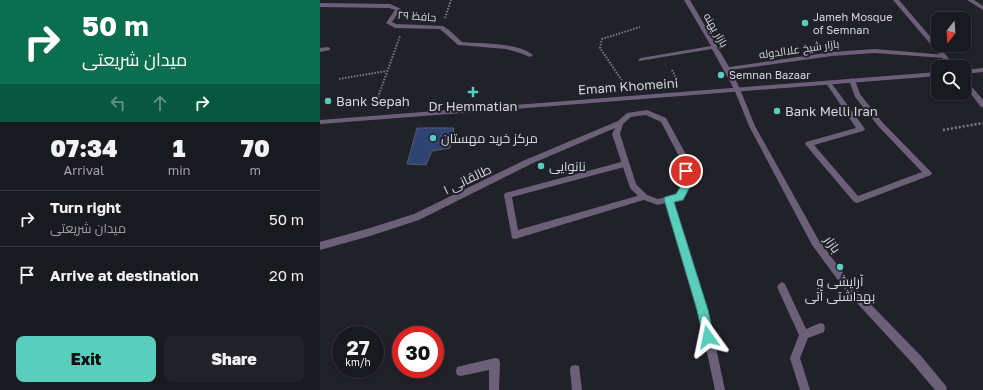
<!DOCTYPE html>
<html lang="en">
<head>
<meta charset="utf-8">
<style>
  body { margin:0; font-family:"Golos Text",Cairo,sans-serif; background:#222229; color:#f1f3f6; height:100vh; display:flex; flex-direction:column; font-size:15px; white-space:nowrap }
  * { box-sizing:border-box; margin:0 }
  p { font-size:13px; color:#9fa0a5 }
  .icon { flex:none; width:22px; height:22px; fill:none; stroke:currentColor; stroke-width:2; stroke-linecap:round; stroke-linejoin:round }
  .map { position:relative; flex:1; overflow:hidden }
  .sheet { display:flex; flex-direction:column; background:#191920; width:320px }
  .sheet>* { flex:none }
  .banner { background:#0b6e4f; color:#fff; overflow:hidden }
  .needle { width:26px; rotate:197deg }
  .controls { position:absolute; left:611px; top:12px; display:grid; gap:8px }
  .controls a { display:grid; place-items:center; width:40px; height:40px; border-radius:8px; background:#191920; box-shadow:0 2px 6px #0003,0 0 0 1px #37383e; font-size:20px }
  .speed { position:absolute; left:12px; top:326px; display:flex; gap:8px; font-size:20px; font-weight:700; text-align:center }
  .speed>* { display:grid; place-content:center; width:52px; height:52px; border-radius:50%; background:#191920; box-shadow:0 2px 6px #0003,0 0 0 1px #37383e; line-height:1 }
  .speed small { font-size:10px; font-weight:400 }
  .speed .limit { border:6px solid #d22; background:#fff; color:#111 }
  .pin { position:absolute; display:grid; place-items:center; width:34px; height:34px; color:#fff; margin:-17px; border:2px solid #fff; border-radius:50%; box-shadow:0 1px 4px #0007 }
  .me { position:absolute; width:44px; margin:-22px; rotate:348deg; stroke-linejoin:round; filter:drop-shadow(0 0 3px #0008) }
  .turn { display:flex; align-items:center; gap:14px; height:84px; padding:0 16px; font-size:18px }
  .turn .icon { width:52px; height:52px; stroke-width:2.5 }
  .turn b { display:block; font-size:28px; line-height:34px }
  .lanes { display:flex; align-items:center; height:38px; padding:0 16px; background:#0003; justify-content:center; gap:20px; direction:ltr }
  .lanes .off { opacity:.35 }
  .eta { display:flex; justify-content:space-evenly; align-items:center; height:68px; text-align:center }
  .eta b { font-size:24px; font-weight:800; line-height:28px }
  .button { display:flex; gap:8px; margin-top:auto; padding:8px 16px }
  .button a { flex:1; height:46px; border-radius:8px; background:#5acebd; color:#111; font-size:16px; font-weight:800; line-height:46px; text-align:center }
  .button a+a { background:#222229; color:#f1f3f6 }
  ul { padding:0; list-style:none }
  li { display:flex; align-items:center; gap:12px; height:56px; padding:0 16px; border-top:1px solid #37383e }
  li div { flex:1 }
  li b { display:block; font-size:15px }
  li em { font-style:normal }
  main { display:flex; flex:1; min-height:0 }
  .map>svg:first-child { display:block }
</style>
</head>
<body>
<main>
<section class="sheet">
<div class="banner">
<div class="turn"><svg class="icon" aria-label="right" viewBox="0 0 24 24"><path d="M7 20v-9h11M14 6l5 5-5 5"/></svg><div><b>50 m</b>میدان شریعتی</div></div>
<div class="lanes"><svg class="icon off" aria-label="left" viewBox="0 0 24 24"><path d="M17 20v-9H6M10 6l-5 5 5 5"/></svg><svg class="icon off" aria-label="ahead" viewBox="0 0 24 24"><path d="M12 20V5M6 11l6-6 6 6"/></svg><svg class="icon" aria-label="right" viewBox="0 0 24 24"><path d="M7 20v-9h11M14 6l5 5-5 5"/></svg></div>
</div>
<div class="eta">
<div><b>07:34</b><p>Arrival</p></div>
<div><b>1</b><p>min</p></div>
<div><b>70</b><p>m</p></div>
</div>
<ul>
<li><svg class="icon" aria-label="right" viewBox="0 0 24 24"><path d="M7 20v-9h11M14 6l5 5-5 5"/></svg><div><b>Turn right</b><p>میدان شریعتی</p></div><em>50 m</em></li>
<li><svg class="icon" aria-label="arrive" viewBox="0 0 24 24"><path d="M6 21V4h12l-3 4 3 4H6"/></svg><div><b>Arrive at destination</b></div><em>20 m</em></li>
</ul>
<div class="button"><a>Exit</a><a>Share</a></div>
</section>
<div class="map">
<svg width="663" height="390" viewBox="0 0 663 390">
  <rect width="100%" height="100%" fill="#21212a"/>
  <path fill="#2f4474" stroke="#565b65" d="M97 128H134L130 148 112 151 106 165 87 164Z"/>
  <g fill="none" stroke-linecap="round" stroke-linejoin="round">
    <path stroke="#7d7d85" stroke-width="2" stroke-dasharray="1.5 1.5" stroke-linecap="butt" d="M125 18 131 0
      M352 70 358 82
      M19 79 67 71
      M307 88 280 48 282 39 320 27
      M57 100 80 36"/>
    <path stroke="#7d7d85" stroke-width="2.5" stroke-dasharray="2 2" stroke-linecap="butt" d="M54 107 57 99
      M623 130 663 123"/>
    <path fill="#6b6078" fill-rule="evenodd" d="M0 3 70 4 81 9 72 22 76 24 123 26 129 30 142 42C162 44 197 42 213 55L210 57 200 53 186 49 138 45 120 29 75 28 66 23 75 10 69 8 0 7Z
      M8 47 10 48V50L0 52V48Z
      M305 161 309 164 308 166 192 197 198 230 324 194 327 195 328 197 327 199 195 239 192 238 184 195 185 193Z
      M462 282 465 284 486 329 500 323 504 324 505 328 504 332 488 338 480 358 490 390H480L470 358 479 335 457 287 459 284Z
      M175 358 179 359 180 363 179 390H169V370L141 376 137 375 136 371 137 367 141 366Z
      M255 365 259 366 262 390H252L250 370 251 366Z"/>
    <path fill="#6b6078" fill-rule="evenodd" d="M364 0H370L409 67 512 52 555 49 626 55 627 56 624 58 555 53 512 56 411 70 420 89 435 126 498 239 532 285 601 356 626 386 627 390H615L593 364 526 291 492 245 429 126 414 89 392 49 319 61 318 60 321 58 391 46Z"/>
    <path fill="#6b6078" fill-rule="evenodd" d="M573 0H579L636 67H630Z
      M647 0H654L663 6V10Z
      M532 78 535 80 540 94 563 123 612 173 611 175 537 203 534 202 485 144 486 142 536 128 506 83V81H510L545 129 543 131 494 145 538 196 602 172 559 127 535 97 529 80Z
      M644 79 646 80 663 100V107H661L644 85Z
      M327 110 346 118 369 160 372 183 362 199 354 202 388 310 405 390H395L378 310 346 203 338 205 321 199 310 188 292 134 295 128 211 164 99 220 50 236 0 250V242L50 228 94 214 205 160 298 121 307 113ZM326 115 341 122 361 160 364 183 356 194 338 199 327 195 316 184 300 134 303 124 311 117Z"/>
    <path fill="#6b6078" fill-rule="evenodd" d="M663 68V72L644 74V70Z
      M618 72V76L0 124V120Z"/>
  </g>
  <path fill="#5acebd" stroke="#3a867b" d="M366 168 371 171 372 183 363 200 354 202 388 310 394 337 393 341 388 342 384 341 383 337 377 310 344 199 345 197 356 194 363 183 362 171Z"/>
  <g fill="#5acebd" stroke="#21212a" stroke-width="1.5">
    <circle cx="485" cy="23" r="4"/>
    <circle cx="401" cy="75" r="4"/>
    <path d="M151 86h4v4h4v4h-4v4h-4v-4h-4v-4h4z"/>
    <circle cx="8" cy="101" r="4"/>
    <circle cx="457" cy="111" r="4"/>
    <circle cx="113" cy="138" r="4"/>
    <circle cx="221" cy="166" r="4"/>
    <circle cx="520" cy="267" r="4"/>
  </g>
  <g text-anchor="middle" stroke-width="4" stroke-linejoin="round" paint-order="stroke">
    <g font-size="11" fill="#d5d5dc" stroke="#21212a">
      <text transform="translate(97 16) rotate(4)" y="4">حافظ ۲۹</text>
      <text transform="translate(396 30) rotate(60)" y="4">بازار پهنه</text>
      <text transform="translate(479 49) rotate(-8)" y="4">بازار شیخ علاالدوله</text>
    </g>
    <g font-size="11" fill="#d5d5dc" stroke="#21212a" text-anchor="start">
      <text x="493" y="21">Jameh Mosque<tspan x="493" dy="13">of Semnan</tspan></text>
      <text x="409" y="79">Semnan Bazaar</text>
    </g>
    <g font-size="13" fill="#d5d5dc" stroke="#21212a">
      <text transform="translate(308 86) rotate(-4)" y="5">Emam Khomeini</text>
      <text transform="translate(147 179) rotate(-26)" y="5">طالقانی ۱</text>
      <text transform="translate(513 244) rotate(55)" y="5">بازار</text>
    </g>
    <g font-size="13" fill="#d5d5dc" stroke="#21212a" text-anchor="start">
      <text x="16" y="106">Bank Sepah</text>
      <text x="153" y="111" text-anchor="middle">Dr Hemmatian</text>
      <text x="465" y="116">Bank Melli Iran</text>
      <text x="121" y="143">مرکز خرید مهستان</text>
      <text x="229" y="171">نانوایی</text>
      <text x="520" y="286" text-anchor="middle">آرایشی و<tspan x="520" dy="15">بهداشتی آتی</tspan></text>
    </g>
  </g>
</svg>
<div class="controls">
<a><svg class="needle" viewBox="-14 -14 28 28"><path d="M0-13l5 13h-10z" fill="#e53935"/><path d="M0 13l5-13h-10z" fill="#9fa0a5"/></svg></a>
<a><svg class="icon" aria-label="search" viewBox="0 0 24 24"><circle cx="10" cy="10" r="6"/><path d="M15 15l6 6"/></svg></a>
</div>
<div class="speed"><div>27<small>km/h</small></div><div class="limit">30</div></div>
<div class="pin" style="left:366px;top:171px;background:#d93025"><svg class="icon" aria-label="arrive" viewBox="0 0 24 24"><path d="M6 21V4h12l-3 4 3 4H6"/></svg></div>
<svg class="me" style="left:388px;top:337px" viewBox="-20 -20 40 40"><path d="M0-17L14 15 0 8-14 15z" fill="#5acebd" stroke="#fff" stroke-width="4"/></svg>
</div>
</main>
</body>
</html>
